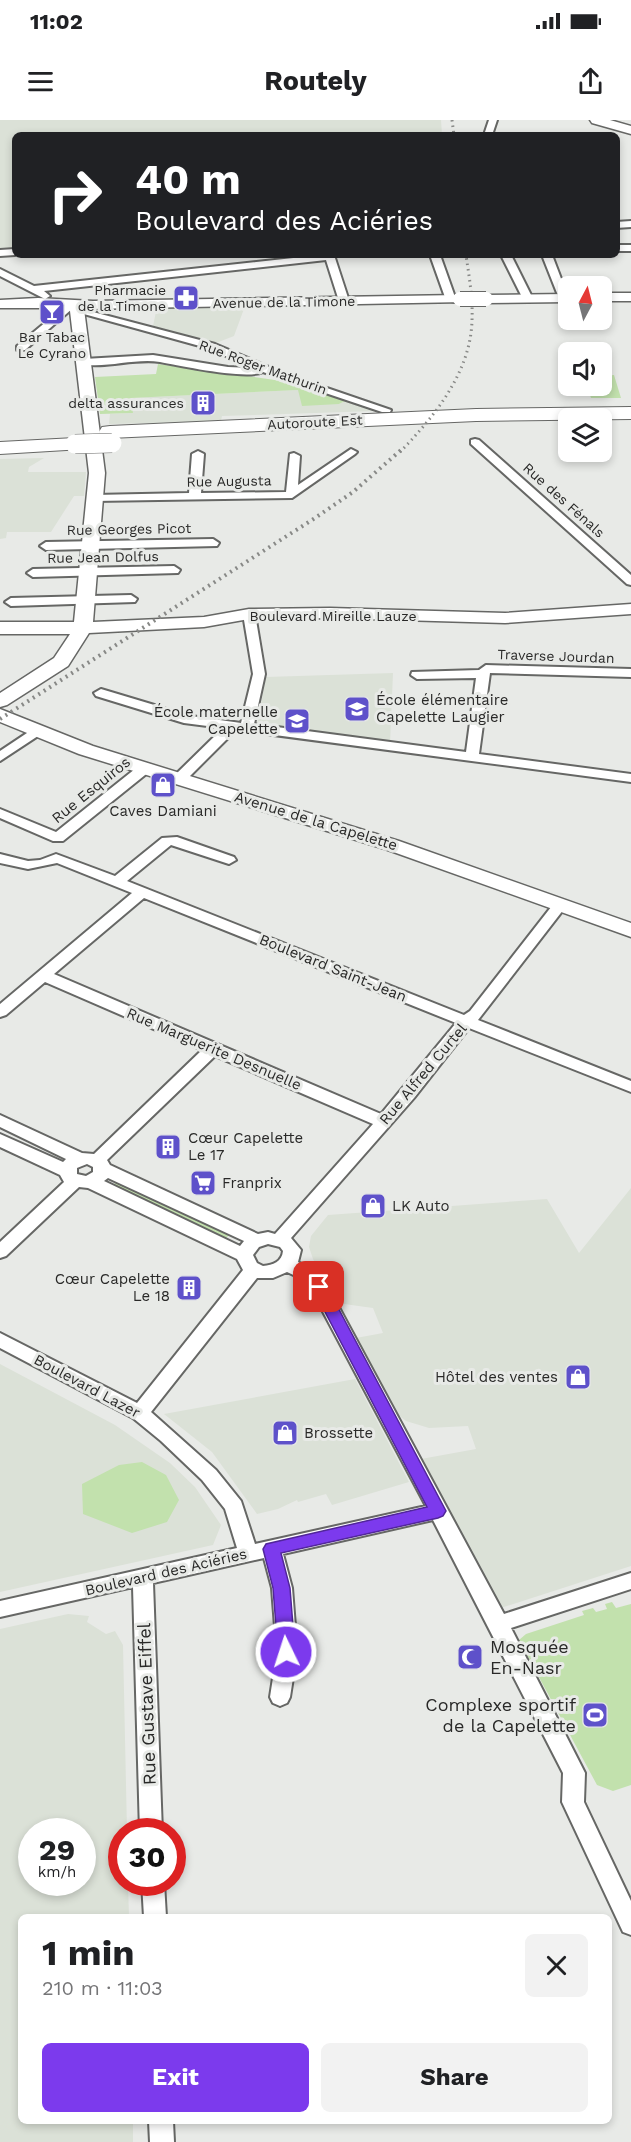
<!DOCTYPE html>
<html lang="en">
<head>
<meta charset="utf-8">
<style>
  body { margin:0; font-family:"Work Sans",sans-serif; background:#f2f2f2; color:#202124; height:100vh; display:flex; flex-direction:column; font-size:22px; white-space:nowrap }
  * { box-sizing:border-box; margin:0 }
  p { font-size:20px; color:#757577 }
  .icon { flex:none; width:33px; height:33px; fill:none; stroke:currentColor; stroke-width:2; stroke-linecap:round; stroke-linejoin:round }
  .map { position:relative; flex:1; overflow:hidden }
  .sheet { position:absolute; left:18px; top:1794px; width:594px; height:210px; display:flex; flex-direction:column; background:#fff; border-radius:9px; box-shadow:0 3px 9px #0003 }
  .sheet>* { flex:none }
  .guide { position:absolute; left:12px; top:12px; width:608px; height:126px; border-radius:9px; box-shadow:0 3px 9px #0003; background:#202124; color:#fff; overflow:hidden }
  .needle { width:39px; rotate:7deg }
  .fabs { position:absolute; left:558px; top:156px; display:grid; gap:12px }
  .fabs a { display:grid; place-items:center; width:54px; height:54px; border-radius:9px; background:#fff; box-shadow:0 3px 9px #0003; font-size:30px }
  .speed { position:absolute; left:18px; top:1698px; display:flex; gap:12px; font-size:30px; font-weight:700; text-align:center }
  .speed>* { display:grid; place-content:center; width:78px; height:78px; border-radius:50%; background:#fff; box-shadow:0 3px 9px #0003; line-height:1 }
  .speed small { font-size:15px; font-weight:400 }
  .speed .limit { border:9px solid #d22; background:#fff; color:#111 }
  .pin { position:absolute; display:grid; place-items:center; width:51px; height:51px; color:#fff; margin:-26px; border-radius:12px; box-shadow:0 3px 9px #0006 }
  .me { position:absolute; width:66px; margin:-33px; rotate:356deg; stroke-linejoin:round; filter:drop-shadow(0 0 4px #0008) }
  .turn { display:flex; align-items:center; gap:21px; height:126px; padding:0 24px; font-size:27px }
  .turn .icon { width:78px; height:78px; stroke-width:2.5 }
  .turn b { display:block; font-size:42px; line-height:51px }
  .round { display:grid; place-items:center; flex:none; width:63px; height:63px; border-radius:9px; background:#f2f2f2 }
  .headline { display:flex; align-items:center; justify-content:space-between; height:102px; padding:0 24px }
  h1 { font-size:36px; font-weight:700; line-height:45px }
  .cta { display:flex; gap:12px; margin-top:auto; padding:12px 24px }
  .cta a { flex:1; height:69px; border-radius:9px; background:#7c3aed; color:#fff; font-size:24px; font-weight:700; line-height:69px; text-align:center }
  .cta a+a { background:#f2f2f2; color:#202124 }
  .status { display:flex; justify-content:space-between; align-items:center; height:42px; padding:0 30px; background:#fff; direction:ltr }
  .status svg { height:16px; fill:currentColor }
  header { display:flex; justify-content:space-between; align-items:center; height:78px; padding:0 24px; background:#fff; font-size:27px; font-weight:700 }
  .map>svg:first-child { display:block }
</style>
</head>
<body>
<div class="status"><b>11:02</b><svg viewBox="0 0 49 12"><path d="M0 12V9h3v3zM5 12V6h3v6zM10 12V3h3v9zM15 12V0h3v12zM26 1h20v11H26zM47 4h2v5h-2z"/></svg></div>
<header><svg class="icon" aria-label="menu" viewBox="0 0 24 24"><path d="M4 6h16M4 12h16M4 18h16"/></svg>Routely<svg class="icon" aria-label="share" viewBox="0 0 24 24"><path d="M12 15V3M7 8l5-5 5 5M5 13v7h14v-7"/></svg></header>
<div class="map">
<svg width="631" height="2022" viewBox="0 0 631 2022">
  <rect width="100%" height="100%" fill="#e8eae7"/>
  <path fill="#dbe1d7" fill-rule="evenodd" d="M0 0H441L442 15H15V128L0 130Z
    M245 186 234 216 216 223 153 206 157 187Z
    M298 270 339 284 345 281 376 291 222 296 221 301 207 302 109 304 110 294 133 293 131 278Z
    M44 338 29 347 28 352H86L84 376H74L51 412H7L6 418 0 419V339Z
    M393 553 390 624 257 605 266 557Z
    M631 1068V1446L501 1488 421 1339 476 1329 468 1306 429 1308 406 1301 397 1294 356 1218 383 1213 373 1188 337 1183 313 1139 309 1127 311 1116 328 1095 547 1079 579 1133Z
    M0 1244 115 1305 170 1343 195 1367 221 1405 213 1425 0 1472Z
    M355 1259 409 1362 332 1385 326 1374 298 1382 297 1380 278 1389 257 1394 212 1332 164 1294Z
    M68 1494 89 1496 87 1502 106 1514 115 1511 123 1525 127 1711 122 1712V1762L128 1763 129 1797H21V2001H133V2022H0V1509ZM32 1712H82V1762H32Z"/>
  <path fill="#c2e1ad" d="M158 244 225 253 224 255 234 254 289 262 345 281 339 284 302 286 298 270 131 278 133 293 100 294 95 257 156 254Z
    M614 255 621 278H591L587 266H602V256Z
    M117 1061 230 1114 224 1120 110 1068Z
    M142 1342 166 1355 179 1380 167 1402 132 1413 83 1394 82 1364 119 1345Z
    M612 1482 616 1488 631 1484V1665L613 1671 597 1665 519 1520 526 1514 584 1495 582 1491 593 1488 596 1492 607 1489 605 1484Z"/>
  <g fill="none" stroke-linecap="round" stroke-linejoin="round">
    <g stroke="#666765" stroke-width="4">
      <path id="street" d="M489 0H497L492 15H484Z
        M631 101V107L616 108V102Z
        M616 125H631V131H616Z
        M15 129V135L0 136V130Z
        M321 135H334L349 181 348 183 339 181 326 140 44 171 50 176 45 179 0 156V149L34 166Z
        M430 135H440L456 180 455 182 446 180Z
        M501 135H511L533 179 532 181 523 179Z
        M542 135H552L568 177V180L559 178Z
        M71 181 76 184 74 187 215 224 283 253 391 290 390 292H382L263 252C247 260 181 246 160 242 134 238 106 249 80 244L79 242 84 239 153 235 228 247 253 248 207 228 73 191V188L25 230H17V226Z
        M475 319 479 320 631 455V465L627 464 471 324V320Z
        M351 329 357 332 355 334 292 378 94 381 88 378 94 375 189 373 192 334 198 331 204 334 201 373 286 372 290 334 294 333 300 336 298 365Z
        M213 419 219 423 217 426 46 430 40 426 46 422Z
        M174 446 180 450 178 453 33 457 27 453 33 449Z
        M131 475 137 479 135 482 11 486 5 482 11 478Z
        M249 490 255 494 265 554 254 604 466 632 476 558 417 559 411 555 412 552 479 550 486 545 631 549V557L490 553 479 634 631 654V662L236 610 184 662H174L172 659 174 656 223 608 184 603 96 576 94 573 101 569 191 596 241 603 253 554 243 494Z
        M36 607 43 611 41 614 0 641V631Z
        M145 644 150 645 152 648 150 651 63 721H53L0 698V689L56 712 140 645Z
        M177 717 234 737 236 740 229 744 171 725 127 761 464 895 470 891 555 782 560 781 567 785 478 900 631 961V972L469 908 414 978 291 1118 301 1130 298 1142 314 1151 328 1167 504 1494 631 1453V1469L511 1508 585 1653 584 1682 631 1781V1815L623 1812 562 1682 563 1653 433 1400 283 1434 292 1468 297 1532 290 1577 287 1583 280 1586 273 1583 270 1577 277 1532 272 1468 264 1438 153 1463 162 1712H140L133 1467 0 1497V1481L237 1428 225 1389 202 1360 161 1321 133 1298 0 1228V1213L137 1283 243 1150 237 1139 88 1068 79 1067 6 1136 0 1138V1122L64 1062 60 1055 0 1027V1014L63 1042 66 1039 0 1007V995L82 1033 94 1034 202 930 45 862 6 895 0 897V884L132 773 57 743 28 749 0 743V734L28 741 40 740 56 734 115 756 162 718ZM144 778 456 903 381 994 54 854ZM215 936 373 1004 275 1114 268 1112 258 1114 110 1045 107 1040ZM87 1044 93 1047V1052L86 1056 77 1054V1048ZM108 1058 244 1121 240 1126 104 1061ZM268 1124 280 1127 283 1131C282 1142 273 1145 263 1146L257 1143 253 1135 259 1127ZM287 1152 302 1159 312 1171 426 1386 255 1424 241 1381 216 1350 151 1292 257 1158H273Z
        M142 1762H164L166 1797H144Z
        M149 2001H173L174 2022H150Z"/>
    </g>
    <g stroke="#666765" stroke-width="3">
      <path id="secondary" d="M590 0H610L631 6V14L592 3Z
        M602 173H631V181H602Z
        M568 174V182L486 183 479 179 486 175Z
        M460 175 467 179 465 182 84 189 105 353 93 502 204 497 249 489 330 488 505 493 631 484V494L505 503 330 498 249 499 204 507 89 513 68 546 7 585 0 587V573L54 538 70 514H0V502H74L89 353 70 191 67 188H0V180L38 178 93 181Z
        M0 589 93 626 399 721 631 803V817L385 729 79 634 0 602Z"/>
    </g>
    <g stroke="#666765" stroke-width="2">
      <path id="highway" d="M631 287V299L476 301 110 318 102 317 99 312 102 307 110 306 476 289Z
        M75 318 83 319 86 324 83 329 0 334V322Z"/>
    </g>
    <use href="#street" fill="#fff" fill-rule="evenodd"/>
    <use href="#secondary" fill="#fff" fill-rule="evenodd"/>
    <use href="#highway" fill="#fff" fill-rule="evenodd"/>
    <path stroke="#888987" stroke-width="3" stroke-dasharray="1.5 4" stroke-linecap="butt" d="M452 0 454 15
      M400 332C434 297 471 252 472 200 473 178 469 156 466 135"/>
    <path stroke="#888987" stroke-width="4" stroke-dasharray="2 4.5" stroke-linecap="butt" d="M0 599 315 398 353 372 401 330"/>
    <g stroke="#666765" stroke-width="16" stroke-linecap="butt">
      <path id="secondary-bridge" d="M460 179H486"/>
    </g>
    <g stroke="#666765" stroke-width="20" stroke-linecap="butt">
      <path id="highway-bridge" d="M75 324 112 323"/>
    </g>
    <use href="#secondary-bridge" stroke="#fff" stroke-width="14"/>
    <use href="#highway-bridge" stroke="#fff" stroke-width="19"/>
  </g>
  <path fill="#7c3aed" stroke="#51269a" stroke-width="1.5" d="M319 1162 327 1167 446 1391 443 1396 438 1398 281 1433 290 1468 295 1532 292 1537 286 1539 281 1537 278 1532 273 1468 263 1429 266 1424 427 1387 312 1167Z"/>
  <defs>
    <g id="pharmacy-square" transform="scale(1.35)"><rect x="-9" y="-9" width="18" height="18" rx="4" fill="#5e51ca" stroke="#e8eae7"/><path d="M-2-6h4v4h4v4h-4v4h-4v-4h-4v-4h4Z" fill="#fff"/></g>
    <g id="bar-square" transform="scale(1.35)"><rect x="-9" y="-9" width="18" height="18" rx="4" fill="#5e51ca" stroke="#e8eae7"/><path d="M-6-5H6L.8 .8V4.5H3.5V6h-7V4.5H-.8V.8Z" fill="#fff"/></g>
    <g id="building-square" transform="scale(1.35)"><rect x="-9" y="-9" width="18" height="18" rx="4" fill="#5e51ca" stroke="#e8eae7"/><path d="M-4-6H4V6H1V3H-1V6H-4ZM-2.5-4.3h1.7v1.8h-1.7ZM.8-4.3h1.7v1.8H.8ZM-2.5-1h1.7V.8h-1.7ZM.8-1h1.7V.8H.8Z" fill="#fff"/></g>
    <g id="school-square" transform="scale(1.35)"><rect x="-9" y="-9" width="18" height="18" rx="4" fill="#5e51ca" stroke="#e8eae7"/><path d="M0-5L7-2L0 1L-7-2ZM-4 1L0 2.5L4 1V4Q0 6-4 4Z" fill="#fff"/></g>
    <g id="shop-square" transform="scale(1.35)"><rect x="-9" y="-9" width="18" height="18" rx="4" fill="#5e51ca" stroke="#e8eae7"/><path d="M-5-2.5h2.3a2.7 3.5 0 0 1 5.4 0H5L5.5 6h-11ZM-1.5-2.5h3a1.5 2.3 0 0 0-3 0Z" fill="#fff"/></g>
    <g id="supermarket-square" transform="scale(1.35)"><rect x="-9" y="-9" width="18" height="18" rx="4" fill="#5e51ca" stroke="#e8eae7"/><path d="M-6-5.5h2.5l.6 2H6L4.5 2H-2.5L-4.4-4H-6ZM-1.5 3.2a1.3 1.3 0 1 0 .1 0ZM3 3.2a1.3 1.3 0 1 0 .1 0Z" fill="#fff"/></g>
    <g id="mosque-square" transform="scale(1.35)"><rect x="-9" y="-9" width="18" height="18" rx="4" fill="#5e51ca" stroke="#e8eae7"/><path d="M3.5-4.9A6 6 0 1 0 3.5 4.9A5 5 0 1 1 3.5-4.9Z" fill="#fff"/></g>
    <g id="stadium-square" transform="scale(1.35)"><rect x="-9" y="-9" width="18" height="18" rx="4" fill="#5e51ca" stroke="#e8eae7"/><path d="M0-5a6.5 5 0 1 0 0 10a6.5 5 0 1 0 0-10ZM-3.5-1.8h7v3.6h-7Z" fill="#fff"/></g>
  </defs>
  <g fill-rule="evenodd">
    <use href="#pharmacy-square" x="186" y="178"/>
    <use href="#bar-square" x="52" y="192"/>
    <use href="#building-square" x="203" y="283"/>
    <use href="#school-square" x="357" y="589"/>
    <use href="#school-square" x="297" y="601"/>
    <use href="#shop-square" x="163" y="665"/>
    <use href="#building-square" x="168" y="1027"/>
    <use href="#supermarket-square" x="203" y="1063"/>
    <use href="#shop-square" x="373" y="1086"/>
    <use href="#building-square" x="189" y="1168"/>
    <use href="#shop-square" x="578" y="1257"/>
    <use href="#shop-square" x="285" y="1313"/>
    <use href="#mosque-square" x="470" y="1537"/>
    <use href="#stadium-square" x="595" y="1595"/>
  </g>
  <g text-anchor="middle" stroke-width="6" stroke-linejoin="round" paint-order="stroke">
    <g font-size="14" fill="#292928" stroke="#e8eae7" text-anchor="end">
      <text x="166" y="175">Pharmacie<tspan x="166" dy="16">de la Timone</tspan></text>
      <text x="52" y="222" text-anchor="middle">Bar Tabac<tspan x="52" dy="16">Le Cyrano</tspan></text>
      <text x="184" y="288">delta assurances</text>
    </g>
    <g font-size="14" fill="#292928" stroke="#e8eae7">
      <text transform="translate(284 182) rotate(-1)" y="5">Avenue de la Timone</text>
      <text transform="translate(263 247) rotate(20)" y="5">Rue Roger Mathurin</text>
      <text transform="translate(315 302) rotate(-3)" y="5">Autoroute Est</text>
      <text transform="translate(229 361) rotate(-1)" y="5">Rue Augusta</text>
      <text transform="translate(564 380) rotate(42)" y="5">Rue des Fénals</text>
      <text transform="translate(129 409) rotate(-1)" y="5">Rue Georges Picot</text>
      <text transform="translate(103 437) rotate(-1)" y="5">Rue Jean Dolfus</text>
      <text x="333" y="501">Boulevard Mireille Lauze</text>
      <text transform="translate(556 536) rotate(2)" y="5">Traverse Jourdan</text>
    </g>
    <g font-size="15" fill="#292928" stroke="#e8eae7" text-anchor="start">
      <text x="376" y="585">École élémentaire<tspan x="376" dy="17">Capelette Laugier</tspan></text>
      <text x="278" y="597" text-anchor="end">École maternelle<tspan x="278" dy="17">Capelette</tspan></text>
      <text x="163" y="696" text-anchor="middle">Caves Damiani</text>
      <text x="188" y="1023">Cœur Capelette<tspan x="188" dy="17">Le 17</tspan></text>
      <text x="222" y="1068">Franprix</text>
      <text x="392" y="1091">LK Auto</text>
      <text x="170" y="1164" text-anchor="end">Cœur Capelette<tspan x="170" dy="17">Le 18</tspan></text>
      <text x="558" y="1262" text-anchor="end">Hôtel des ventes</text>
      <text x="304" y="1318">Brossette</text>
    </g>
    <g font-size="15" fill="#292928" stroke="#e8eae7">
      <text transform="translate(91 670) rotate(-39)" y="5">Rue Esquiros</text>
      <text transform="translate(316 701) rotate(17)" y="5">Avenue de la Capelette</text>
      <text transform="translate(333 848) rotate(22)" y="5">Boulevard Saint-Jean</text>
      <text transform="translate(214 929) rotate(23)" y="5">Rue Marguerite Desnuelle</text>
      <text transform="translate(423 954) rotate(-50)" y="5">Rue Alfred Curtel</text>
      <text transform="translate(87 1266) rotate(28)" y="5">Boulevard Lazer</text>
      <text transform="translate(166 1452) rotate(-13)" y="5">Boulevard des Aciéries</text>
    </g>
    <g font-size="18" fill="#292928" stroke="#e8eae7" text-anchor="start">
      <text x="490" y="1533">Mosquée<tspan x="490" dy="21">En-Nasr</tspan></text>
      <text x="576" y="1591" text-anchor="end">Complexe sportif<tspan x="576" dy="21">de la Capelette</tspan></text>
    </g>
    <g font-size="18" fill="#292928" stroke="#e8eae7">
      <text transform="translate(147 1584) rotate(-92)" y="6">Rue Gustave Eiffel</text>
    </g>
  </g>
</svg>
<div class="fabs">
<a><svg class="needle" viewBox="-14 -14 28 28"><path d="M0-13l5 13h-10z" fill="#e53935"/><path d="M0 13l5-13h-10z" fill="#757577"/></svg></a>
<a><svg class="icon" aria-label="sound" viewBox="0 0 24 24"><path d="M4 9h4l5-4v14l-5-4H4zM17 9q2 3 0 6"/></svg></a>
<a><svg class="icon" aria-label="layers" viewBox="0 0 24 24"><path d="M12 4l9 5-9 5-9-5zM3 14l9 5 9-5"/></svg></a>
</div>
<div class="speed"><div>29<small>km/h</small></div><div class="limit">30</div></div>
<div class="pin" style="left:319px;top:1167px;background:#d93025"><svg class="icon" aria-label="arrive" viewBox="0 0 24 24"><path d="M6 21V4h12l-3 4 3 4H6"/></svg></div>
<svg class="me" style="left:286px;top:1532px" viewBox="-20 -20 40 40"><circle r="17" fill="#7c3aed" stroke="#fff" stroke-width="3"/><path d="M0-11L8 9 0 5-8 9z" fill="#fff"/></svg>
<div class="guide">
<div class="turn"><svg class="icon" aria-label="right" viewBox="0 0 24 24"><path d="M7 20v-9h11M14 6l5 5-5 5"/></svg><div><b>40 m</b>Boulevard des Aciéries</div></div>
</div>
<section class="sheet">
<div class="headline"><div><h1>1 min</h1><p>210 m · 11:03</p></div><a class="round"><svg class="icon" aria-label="close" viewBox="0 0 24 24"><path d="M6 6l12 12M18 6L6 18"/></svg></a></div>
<div class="cta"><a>Exit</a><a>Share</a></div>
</section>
</div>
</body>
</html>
